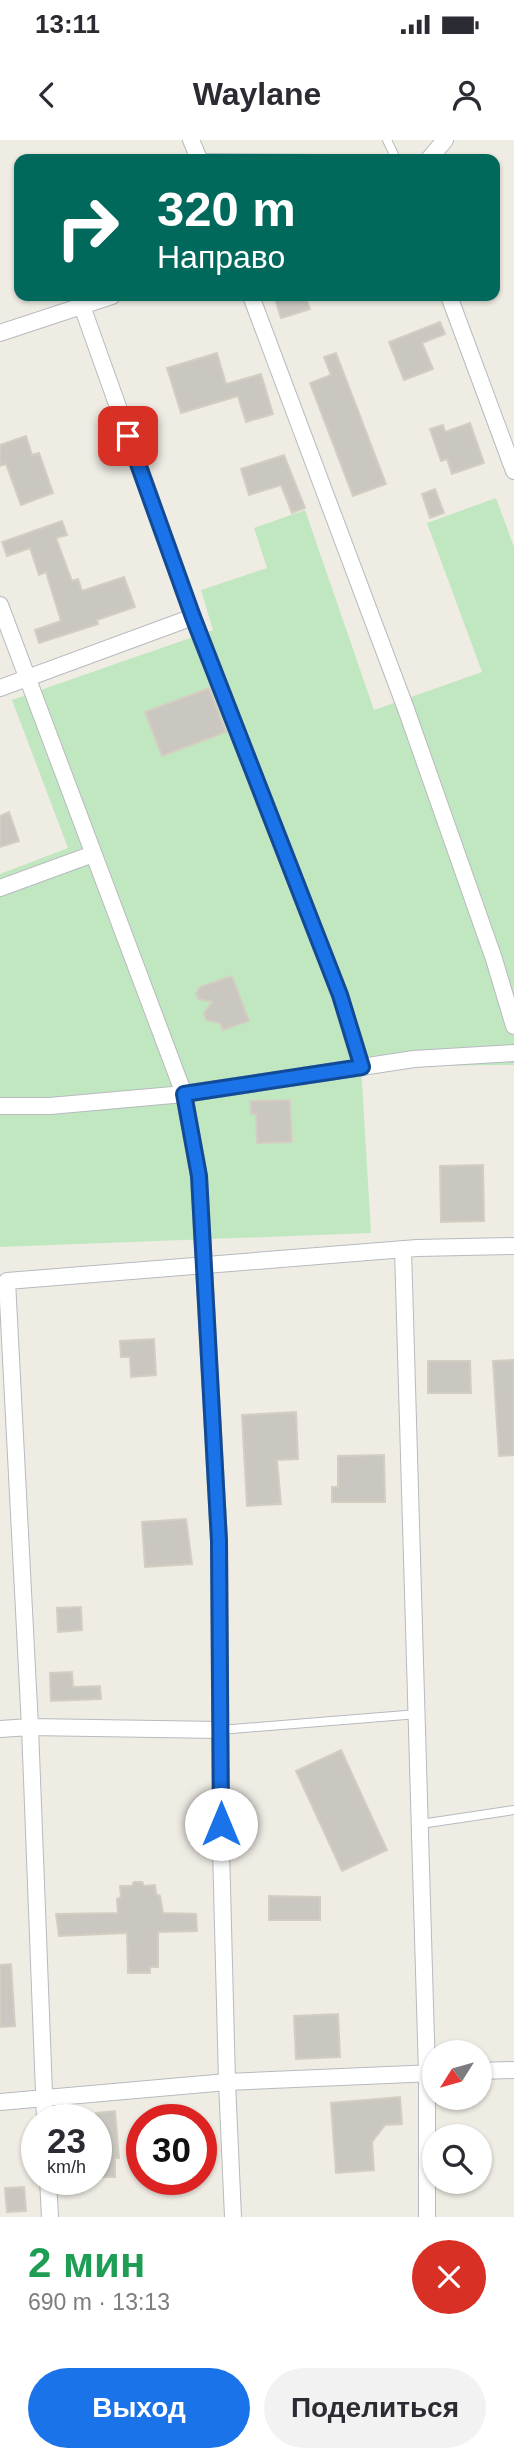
<!DOCTYPE html>
<html lang="ru">
<head>
<meta charset="utf-8">
<style>
  body { margin:0; font-family:Arial,sans-serif; background:#f2f2f3; color:#2b2b33; height:100vh; display:flex; flex-direction:column; font-size:26px; white-space:nowrap }
  * { box-sizing:border-box; margin:0 }
  p { font-size:23px; color:#7c7c81 }
  .icon { flex:none; width:38px; height:38px; fill:none; stroke:currentColor; stroke-width:2; stroke-linecap:round; stroke-linejoin:round }
  .map { position:relative; height:2077px; overflow:hidden }
  .sheet { display:flex; flex-direction:column; background:#fff; flex:1 }
  .sheet>* { flex:none }
  .banner { position:absolute; left:14px; top:14px; width:486px; height:147px; border-radius:14px; box-shadow:0 2px 5px #0004; background:#00695c; color:#fff; overflow:hidden }
  .needle { width:46px; rotate:233deg }
  .fabs { position:absolute; left:422px; top:1900px; display:grid; gap:14px }
  .fabs a { display:grid; place-items:center; width:70px; height:70px; border-radius:50%; background:#fff; box-shadow:0 2px 5px #0004; font-size:35px }
  .speed { position:absolute; left:21px; top:1964px; display:flex; gap:14px; font-size:35px; font-weight:700; text-align:center }
  .speed>* { display:grid; place-content:center; width:91px; height:91px; border-radius:50%; background:#fff; box-shadow:0 2px 5px #0004; line-height:1 }
  .speed small { font-size:18px; font-weight:400 }
  .speed .limit { border:10px solid #d22; background:#fff; color:#111 }
  .pin { position:absolute; display:grid; place-items:center; width:60px; height:60px; color:#fff; margin:-30px; border-radius:14px; box-shadow:0 4px 10px #0006 }
  .me { position:absolute; width:77px; margin:-38px; rotate:0deg; stroke-linejoin:round; filter:drop-shadow(0 0 5px #0008) }
  .turn { display:flex; align-items:center; gap:24px; height:147px; padding:0 28px; font-size:32px }
  .turn .icon { width:91px; height:91px; stroke-width:2.5 }
  .turn b { display:block; font-size:49px; line-height:60px }
  .round { display:grid; place-items:center; flex:none; width:74px; height:74px; border-radius:37px; background:#f2f2f3 }
  .overview { display:flex; align-items:center; justify-content:space-between; height:119px; padding:0 28px }
  h1 { font-size:42px; font-weight:700; line-height:52px; color:#1e9e55 }
  .primary-button { display:flex; gap:14px; margin-top:auto; padding:14px 28px }
  .primary-button a { flex:1; height:80px; border-radius:42px; background:#1a73e8; color:#fff; font-size:28px; font-weight:700; line-height:80px; text-align:center }
  .primary-button a+a { background:#f2f2f3; color:#2b2b33 }
  .status { display:flex; justify-content:space-between; align-items:center; height:49px; padding:0 35px; background:#fff; direction:ltr }
  .status svg { height:19px; fill:currentColor }
  header { display:flex; justify-content:space-between; align-items:center; height:91px; padding:0 28px; background:#fff; font-size:32px; font-weight:700 }
  .map>svg:first-child { display:block }
</style>
</head>
<body>
<div class="status"><b>13:11</b><svg viewBox="0 0 49 12"><path d="M0 12V9h3v3zM5 12V6h3v6zM10 12V3h3v9zM15 12V0h3v12zM26 1h20v11H26zM47 4h2v5h-2z"/></svg></div>
<header><svg class="icon" aria-label="back" viewBox="0 0 24 24"><path d="M15 5l-7 7 7 7"/></svg>Waylane<svg class="icon" aria-label="person" viewBox="0 0 24 24"><circle cx="12" cy="8" r="4"/><path d="M4 21q1-7 8-7t8 7"/></svg></header>
<div class="map">
<svg width="514" height="2077" viewBox="0 0 514 2077">
  <rect width="100%" height="100%" fill="#efece4"/>
  <path fill="#c1e7c0" d="M496 358 514 407V925L361 926 371 1093 0 1107V734L68 708 12 560 213 490 201 450 267 428 254 388 305 370 374 570 482 532 427 383Z"/>
  <path fill="#cac7c1" stroke="#d4cec2" stroke-width="2" d="M274 156H305L310 169 281 178Z
    M440 182 445 194 422 203 433 229 404 240 389 202Z
    M217 213 226 244 261 234 273 274 246 282 238 256 181 273 167 228Z
    M336 213 386 344 353 356 310 243 331 235 324 217Z
    M470 283 484 323 452 334 447 319 441 321 430 289 443 285 445 292Z
    M26 296 32 315 39 313 53 353 21 365 6 324 0 326V305Z
    M284 315 305 368 292 373 281 345 249 355 241 329Z
    M435 349 444 373 430 378 422 354Z
    M62 381 67 395 56 398 72 441 78 439 82 451 124 437 135 467 97 480 98 484 39 503 35 490 61 481 46 432 39 435 30 408 7 416 2 402Z
    M209 548 226 592 162 616 145 572Z
    M9 672 19 701 0 707V676Z
    M232 836 249 881 223 890 220 883 206 880 204 873 212 862 198 859 196 853 200 847Z
    M290 960 292 1002 257 1003 256 974H251L250 961Z
    M483 1025 484 1081 441 1082 440 1026Z
    M154 1199 156 1235 131 1237 130 1217H121L120 1201Z
    M514 1220V1315L499 1316 493 1221Z
    M428 1221H470L471 1253H428Z
    M296 1272 298 1319 277 1320 281 1364 247 1366 242 1275Z
    M384 1315 385 1362H332V1347H338V1316Z
    M186 1379 192 1424 145 1427 142 1382Z
    M81 1467 82 1490 58 1492 57 1468Z
    M72 1532 73 1547 100 1546 101 1559 51 1561 50 1533Z
    M341 1610 387 1710 342 1731 296 1631Z
    M134 1742H142L144 1746 155 1745 156 1754 160 1756 163 1773 196 1774 197 1791 158 1792V1827H150V1833H128L127 1793 59 1796 56 1774 118 1773 117 1759 121 1757 120 1746H132Z
    M269 1756 320 1757V1780H269Z
    M11 1824 15 1886 0 1887V1825Z
    M338 1874 340 1917 296 1919 294 1876Z
    M400 1957 402 1984 385 1985 372 2002 374 2030 336 2033 331 1963Z
    M115 1971 119 2018H115V2037H96V1973Z
    M24 2047 26 2071 7 2072 5 2048Z"/>
  <g fill="none" stroke-linecap="round" stroke-linejoin="round">
    <g stroke="#b7babe" stroke-width="10">
      <path id="lane" d="M387 0 396 19
        M198 18 341 19
        M220 1590 418 1574
        M421 1684 514 1670"/>
    </g>
    <g stroke="#b7babe" stroke-width="18">
      <path id="street" d="M191 0 199 19
        M429 19 445 0
        M251 156 406 569 494 819 514 886
        M449 156 514 331
        M82 166 193 477 340 855 362 927
        M0 193 112 156
        M0 465 184 954 199 1036 219 1401 221 1708 227 1942 233 2077
        M0 548 193 477
        M0 748 93 714
        M0 966H50L184 954 414 919 514 913
        M403 1109 427 1934V2077
        M0 1589 30 1587 220 1590
        M480 1931 514 1930
        M0 1962 227 1942 434 1933
        M45 1979 30 1587 7 1141 417 1108 514 1106
        M48 2039 50 2077"/>
    </g>
    <use href="#lane" stroke="#fff" stroke-width="8"/>
    <use href="#street" stroke="#fff" stroke-width="16"/>
  </g>
  <g fill="none" stroke-linecap="round" stroke-linejoin="round">
    <g stroke="#114b97" stroke-width="18">
      <path id="route" d="M128 296 193 477 340 855 362 927 184 954 199 1036 219 1401 221 1684"/>
    </g>
    <use href="#route" stroke="#1a73e8" stroke-width="12"/>
  </g>
</svg>
<div class="fabs">
<a><svg class="needle" viewBox="-14 -14 28 28"><path d="M0-13l5 13h-10z" fill="#e53935"/><path d="M0 13l5-13h-10z" fill="#7c7c81"/></svg></a>
<a><svg class="icon" aria-label="search" viewBox="0 0 24 24"><circle cx="10" cy="10" r="6"/><path d="M15 15l6 6"/></svg></a>
</div>
<div class="speed"><div>23<small>km/h</small></div><div class="limit">30</div></div>
<div class="pin" style="left:128px;top:296px;background:#d93025"><svg class="icon" aria-label="arrive" viewBox="0 0 24 24"><path d="M6 21V4h12l-3 4 3 4H6"/></svg></div>
<svg class="me" style="left:221px;top:1684px" viewBox="-20 -20 40 40"><circle r="19" fill="#fff"/><path d="M0-13L10 11 0 6-10 11z" fill="#1a73e8"/></svg>
<div class="banner">
<div class="turn"><svg class="icon" aria-label="right" viewBox="0 0 24 24"><path d="M7 20v-9h11M14 6l5 5-5 5"/></svg><div><b>320 m</b>Направо</div></div>
</div>
</div>
<section class="sheet">
<div class="overview"><div><h1>2 мин</h1><p>690 m · 13:13</p></div><a class="round" style="background:#d93025;color:#fff"><svg class="icon" aria-label="close" viewBox="0 0 24 24"><path d="M6 6l12 12M18 6L6 18"/></svg></a></div>
<div class="primary-button"><a>Выход</a><a>Поделиться</a></div>
</section>
</body>
</html>
